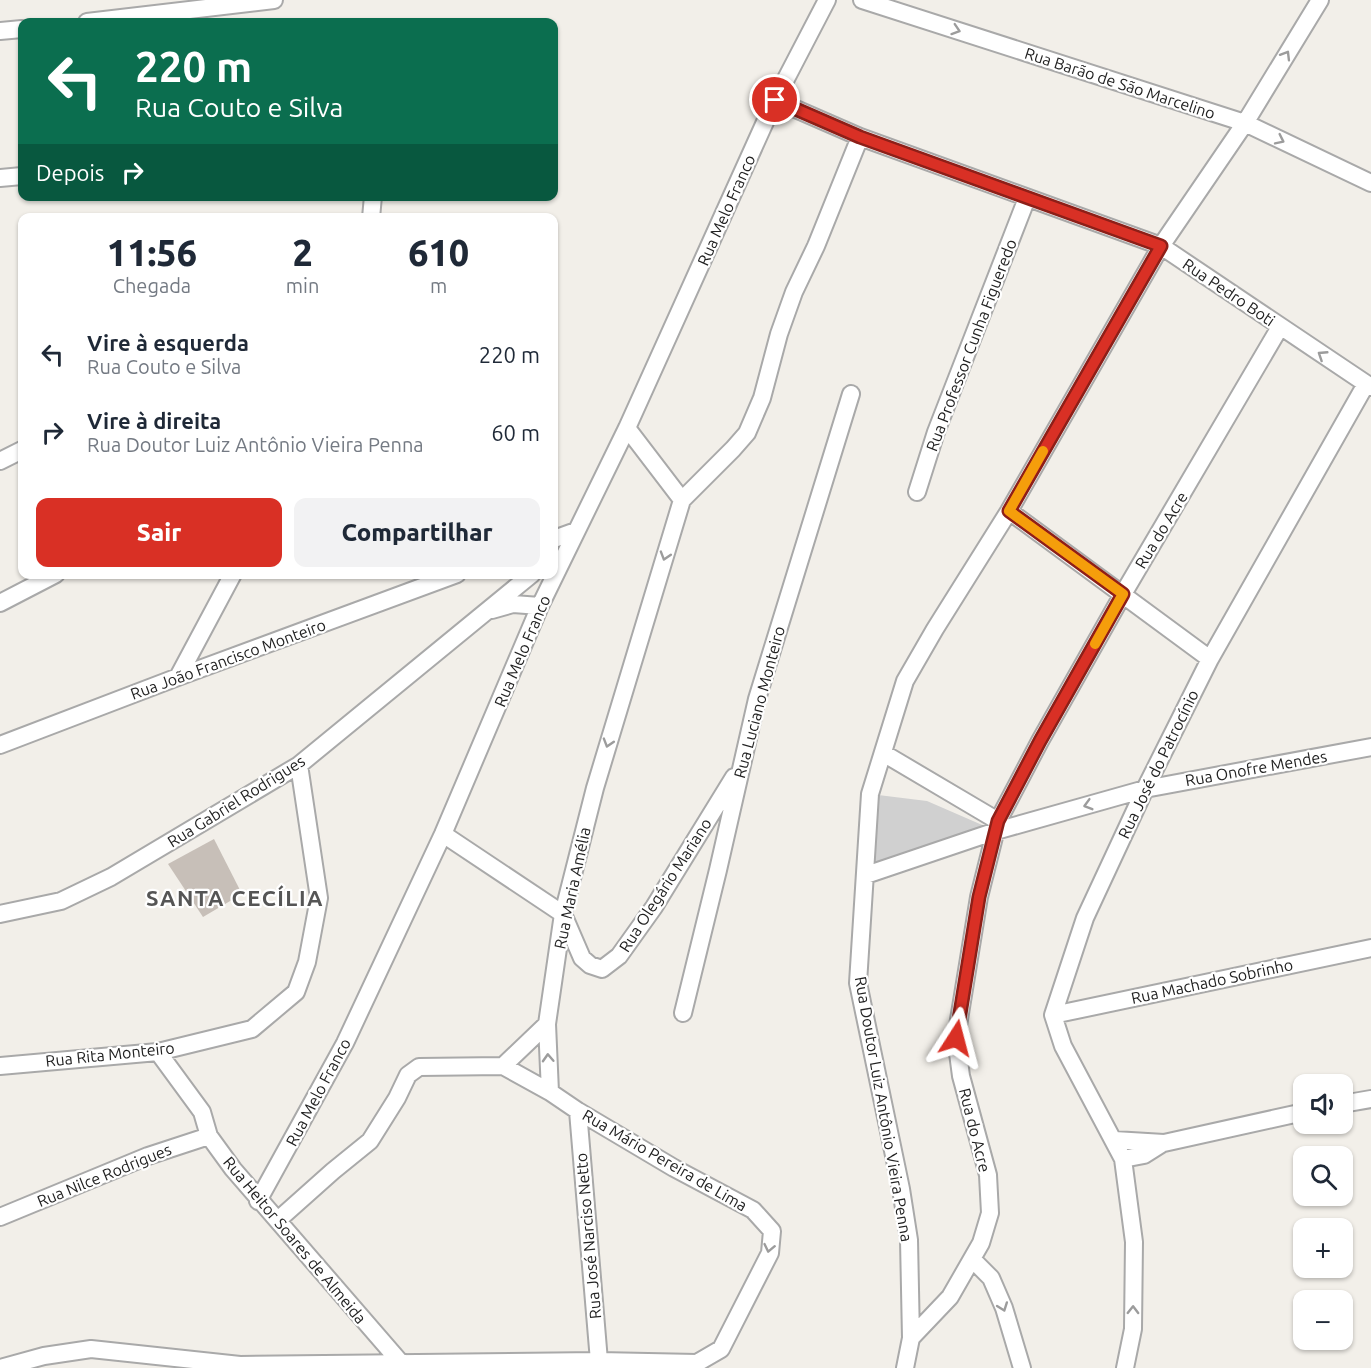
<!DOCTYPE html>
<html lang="pt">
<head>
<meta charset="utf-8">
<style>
  body { margin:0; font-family:Ubuntu,sans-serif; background:#f2f2f3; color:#1f2937; height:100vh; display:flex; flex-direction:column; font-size:22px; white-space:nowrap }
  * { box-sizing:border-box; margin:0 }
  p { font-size:20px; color:#747a83 }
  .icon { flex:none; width:33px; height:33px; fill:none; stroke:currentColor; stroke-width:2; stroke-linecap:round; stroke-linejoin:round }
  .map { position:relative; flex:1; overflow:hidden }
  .details { position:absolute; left:18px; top:213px; width:540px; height:366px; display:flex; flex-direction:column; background:#fff; border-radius:12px; box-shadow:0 2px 4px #0004 }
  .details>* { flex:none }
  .banner { position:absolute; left:18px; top:18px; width:540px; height:183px; border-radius:12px; box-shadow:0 2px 4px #0004; background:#0b6e4f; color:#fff; overflow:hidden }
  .controls { position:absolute; left:1293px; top:1074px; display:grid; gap:12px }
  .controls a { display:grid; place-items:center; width:60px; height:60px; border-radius:12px; background:#fff; box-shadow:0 2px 4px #0004; font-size:30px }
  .pin { position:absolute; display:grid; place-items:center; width:51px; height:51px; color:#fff; margin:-26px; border:3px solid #fff; border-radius:50%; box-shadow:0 2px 6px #0007 }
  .me { position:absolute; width:66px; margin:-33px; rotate:9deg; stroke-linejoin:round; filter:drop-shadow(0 0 4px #0008) }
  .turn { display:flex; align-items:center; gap:21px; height:126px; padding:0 18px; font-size:27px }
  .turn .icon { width:78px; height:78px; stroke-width:2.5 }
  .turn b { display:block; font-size:42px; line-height:51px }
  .then { display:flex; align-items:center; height:57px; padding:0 18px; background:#0003; gap:12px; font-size:22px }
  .eta { display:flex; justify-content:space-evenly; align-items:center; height:102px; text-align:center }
  .eta b { font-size:36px; font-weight:800; line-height:42px }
  .cta { display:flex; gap:12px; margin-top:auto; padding:12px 18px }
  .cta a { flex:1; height:69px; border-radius:12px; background:#d93025; color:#fff; font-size:24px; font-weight:800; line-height:69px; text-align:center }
  .cta a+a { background:#f2f2f3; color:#1f2937 }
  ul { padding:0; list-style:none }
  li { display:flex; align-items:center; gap:18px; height:78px; padding:0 18px }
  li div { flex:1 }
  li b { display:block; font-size:22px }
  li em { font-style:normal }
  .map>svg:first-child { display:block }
</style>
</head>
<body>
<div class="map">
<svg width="1371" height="1368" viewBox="0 0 1371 1368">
  <rect width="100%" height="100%" fill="#f2efe9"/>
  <path fill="#d0d0d0" d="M870 794 927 801 996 831 866 875Z"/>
  <path fill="#c7bfb8" d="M214 839 242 894 203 917 168 864Z"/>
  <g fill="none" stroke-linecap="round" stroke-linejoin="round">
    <g stroke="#a9a9a9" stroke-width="20">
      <path id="minor" d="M862 0 1245 123 1371 183
        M87 22 274 0
        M0 31 22 29
        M775 100 860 137 1161 246 1371 387
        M0 178 22 176
        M371 218 373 196
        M627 428 682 500
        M0 461 22 450
        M917 492 936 432 1027 198
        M1009 511 1210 659
        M554 539 576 531
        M0 603 56 574
        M492 610 513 604 540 606
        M178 677 233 574
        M0 745 178 677 457 574
        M883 753 998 821
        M443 834 563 914 582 958 590 965 602 969 619 956 654 907 734 777
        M866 875 996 831 1145 789 1371 747
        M0 914 61 901 111 877 299 765 532 574
        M683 1013 718 870 757 699 851 394
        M1053 1015 1371 948
        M158 1052 202 1112 209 1136 233 1169 401 1363
        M0 1066 158 1052 252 1029 296 992 307 962 319 898 299 765
        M550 1092 547 1024 563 914 595 788 682 500 733 449 747 433 762 398 779 334 794 292 816 246 860 137
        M1342 1104 1371 1099
        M578 1111 599 1361
        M1114 1140 1164 1143 1304 1112
        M1123 1159 1144 1155 1163 1143
        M258 1201 345 1043 443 834 540 606 627 428 775 100 827 0
        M0 1217 148 1156 209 1136
        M278 1220 333 1171 370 1141 397 1098 408 1075 419 1067 503 1066 547 1024
        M972 1259 991 1278 1004 1308 1022 1368
        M911 1338 950 1297 981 1243 990 1213 988 1175 961 1076 956 1038 979 897 998 821 1040 741 1123 594 1280 327
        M0 1368 44 1356 91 1349 240 1365 599 1361 697 1363 721 1349 770 1253 772 1231 753 1210 674 1168 578 1111 550 1092 503 1066
        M905 1368 911 1338 909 1240 901 1189 858 983 870 794 905 681 935 629 1009 511 1161 246 1245 123 1320 0
        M1125 1368 1133 1329 1134 1242 1123 1159 1063 1046 1053 1015 1085 918 1145 789 1210 659 1366 384"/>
    </g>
    <use href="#minor" stroke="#fff" stroke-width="16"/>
  </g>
  <defs><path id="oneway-chevron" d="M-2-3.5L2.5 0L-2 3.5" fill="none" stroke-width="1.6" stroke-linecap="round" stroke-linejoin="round" transform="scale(1.5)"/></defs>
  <g stroke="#9c9c9c">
    <use href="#oneway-chevron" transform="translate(956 30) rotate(18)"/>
    <use href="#oneway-chevron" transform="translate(1286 55) rotate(-59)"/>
    <use href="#oneway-chevron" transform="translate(1280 140) rotate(26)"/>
    <use href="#oneway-chevron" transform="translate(1322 355) rotate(-147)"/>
    <use href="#oneway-chevron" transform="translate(665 556) rotate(107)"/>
    <use href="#oneway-chevron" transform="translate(608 743) rotate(107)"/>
    <use href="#oneway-chevron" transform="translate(1088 805) rotate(164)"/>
    <use href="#oneway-chevron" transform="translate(548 1058) rotate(-93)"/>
    <use href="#oneway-chevron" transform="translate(769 1248) rotate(102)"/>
    <use href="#oneway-chevron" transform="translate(1003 1307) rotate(70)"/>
    <use href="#oneway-chevron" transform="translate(1133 1310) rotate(-89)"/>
  </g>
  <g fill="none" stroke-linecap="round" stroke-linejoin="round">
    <g stroke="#8d1f18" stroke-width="15">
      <path id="route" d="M775 100 860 137 1161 246 1009 511 1123 594 1040 741 998 821 979 897 956 1038"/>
    </g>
    <use href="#route" stroke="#d93025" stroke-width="10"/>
    <path stroke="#f59e0b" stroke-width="10" d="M1043 451 1009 511 1123 594 1095 644"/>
  </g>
  <g text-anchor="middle" stroke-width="4.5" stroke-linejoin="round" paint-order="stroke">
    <g font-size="16" fill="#222" stroke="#fff">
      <text transform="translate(1120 83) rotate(18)" y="6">Rua Barão de São Marcelino</text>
      <text transform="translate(726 210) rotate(-66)" y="6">Rua Melo Franco</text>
      <text transform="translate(1229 292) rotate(34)" y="6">Rua Pedro Boti</text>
      <text transform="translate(971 345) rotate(-69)" y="6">Rua Professor Cunha Figueredo</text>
      <text transform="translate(1161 530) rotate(-59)" y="6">Rua do Acre</text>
      <text transform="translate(522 651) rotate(-67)" y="6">Rua Melo Franco</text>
      <text transform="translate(228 659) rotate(-20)" y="6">Rua João Francisco Monteiro</text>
      <text transform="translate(759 702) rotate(-75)" y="6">Rua Luciano Monteiro</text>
      <text transform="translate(1158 764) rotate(-64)" y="6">Rua José do Patrocínio</text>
      <text transform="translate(1256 768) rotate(-10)" y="6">Rua Onofre Mendes</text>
      <text transform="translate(236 801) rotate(-32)" y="6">Rua Gabriel Rodrigues</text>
      <text transform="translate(665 885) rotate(-57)" y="6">Rua Olegário Mariano</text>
      <text transform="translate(572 888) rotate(-78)" y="6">Rua Maria Amélia</text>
      <text transform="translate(1212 981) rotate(-12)" y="6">Rua Machado Sobrinho</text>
      <text transform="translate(110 1054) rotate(-6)" y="6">Rua Rita Monteiro</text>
      <text transform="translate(318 1092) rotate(-62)" y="6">Rua Melo Franco</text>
      <text transform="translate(884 1109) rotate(80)" y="6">Rua Doutor Luiz Antônio Vieira Penna</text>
      <text transform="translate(975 1130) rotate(76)" y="6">Rua do Acre</text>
      <text transform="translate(665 1160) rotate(30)" y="6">Rua Mário Pereira de Lima</text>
      <text transform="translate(104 1175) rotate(-22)" y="6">Rua Nilce Rodrigues</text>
      <text transform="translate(588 1236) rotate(-95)" y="6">Rua José Narciso Netto</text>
      <text transform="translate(295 1240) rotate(50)" y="6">Rua Heitor Soares de Almeida</text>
    </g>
    <g font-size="22" font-weight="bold" letter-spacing="1.5" fill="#555" stroke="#fff">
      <text x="235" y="906">SANTA CECÍLIA</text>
    </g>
  </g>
</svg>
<div class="controls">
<a><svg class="icon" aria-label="sound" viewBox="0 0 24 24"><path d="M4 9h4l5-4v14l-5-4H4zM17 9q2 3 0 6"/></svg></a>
<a><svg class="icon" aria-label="search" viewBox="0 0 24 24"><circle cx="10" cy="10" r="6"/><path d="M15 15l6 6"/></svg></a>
<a>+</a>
<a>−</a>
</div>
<div class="pin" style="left:775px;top:100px;background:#d93025"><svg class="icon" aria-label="arrive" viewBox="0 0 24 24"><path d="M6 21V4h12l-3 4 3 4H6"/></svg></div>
<svg class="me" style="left:956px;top:1038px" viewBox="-20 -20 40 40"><path d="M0-17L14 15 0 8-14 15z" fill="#d93025" stroke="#fff" stroke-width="4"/></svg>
<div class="banner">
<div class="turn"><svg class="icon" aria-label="left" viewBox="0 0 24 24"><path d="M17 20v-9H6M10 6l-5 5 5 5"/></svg><div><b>220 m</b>Rua Couto e Silva</div></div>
<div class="then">Depois<svg class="icon" aria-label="right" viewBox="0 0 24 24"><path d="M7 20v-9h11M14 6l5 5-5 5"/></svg></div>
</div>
<section class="details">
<div class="eta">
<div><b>11:56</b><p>Chegada</p></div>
<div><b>2</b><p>min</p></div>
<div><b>610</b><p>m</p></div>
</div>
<ul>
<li><svg class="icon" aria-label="left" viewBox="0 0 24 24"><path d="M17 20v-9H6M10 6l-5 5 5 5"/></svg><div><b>Vire à esquerda</b><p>Rua Couto e Silva</p></div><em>220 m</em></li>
<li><svg class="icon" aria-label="right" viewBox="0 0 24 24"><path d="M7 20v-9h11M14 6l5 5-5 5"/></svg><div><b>Vire à direita</b><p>Rua Doutor Luiz Antônio Vieira Penna</p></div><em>60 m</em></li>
</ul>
<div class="cta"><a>Sair</a><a>Compartilhar</a></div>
</section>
</div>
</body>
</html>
